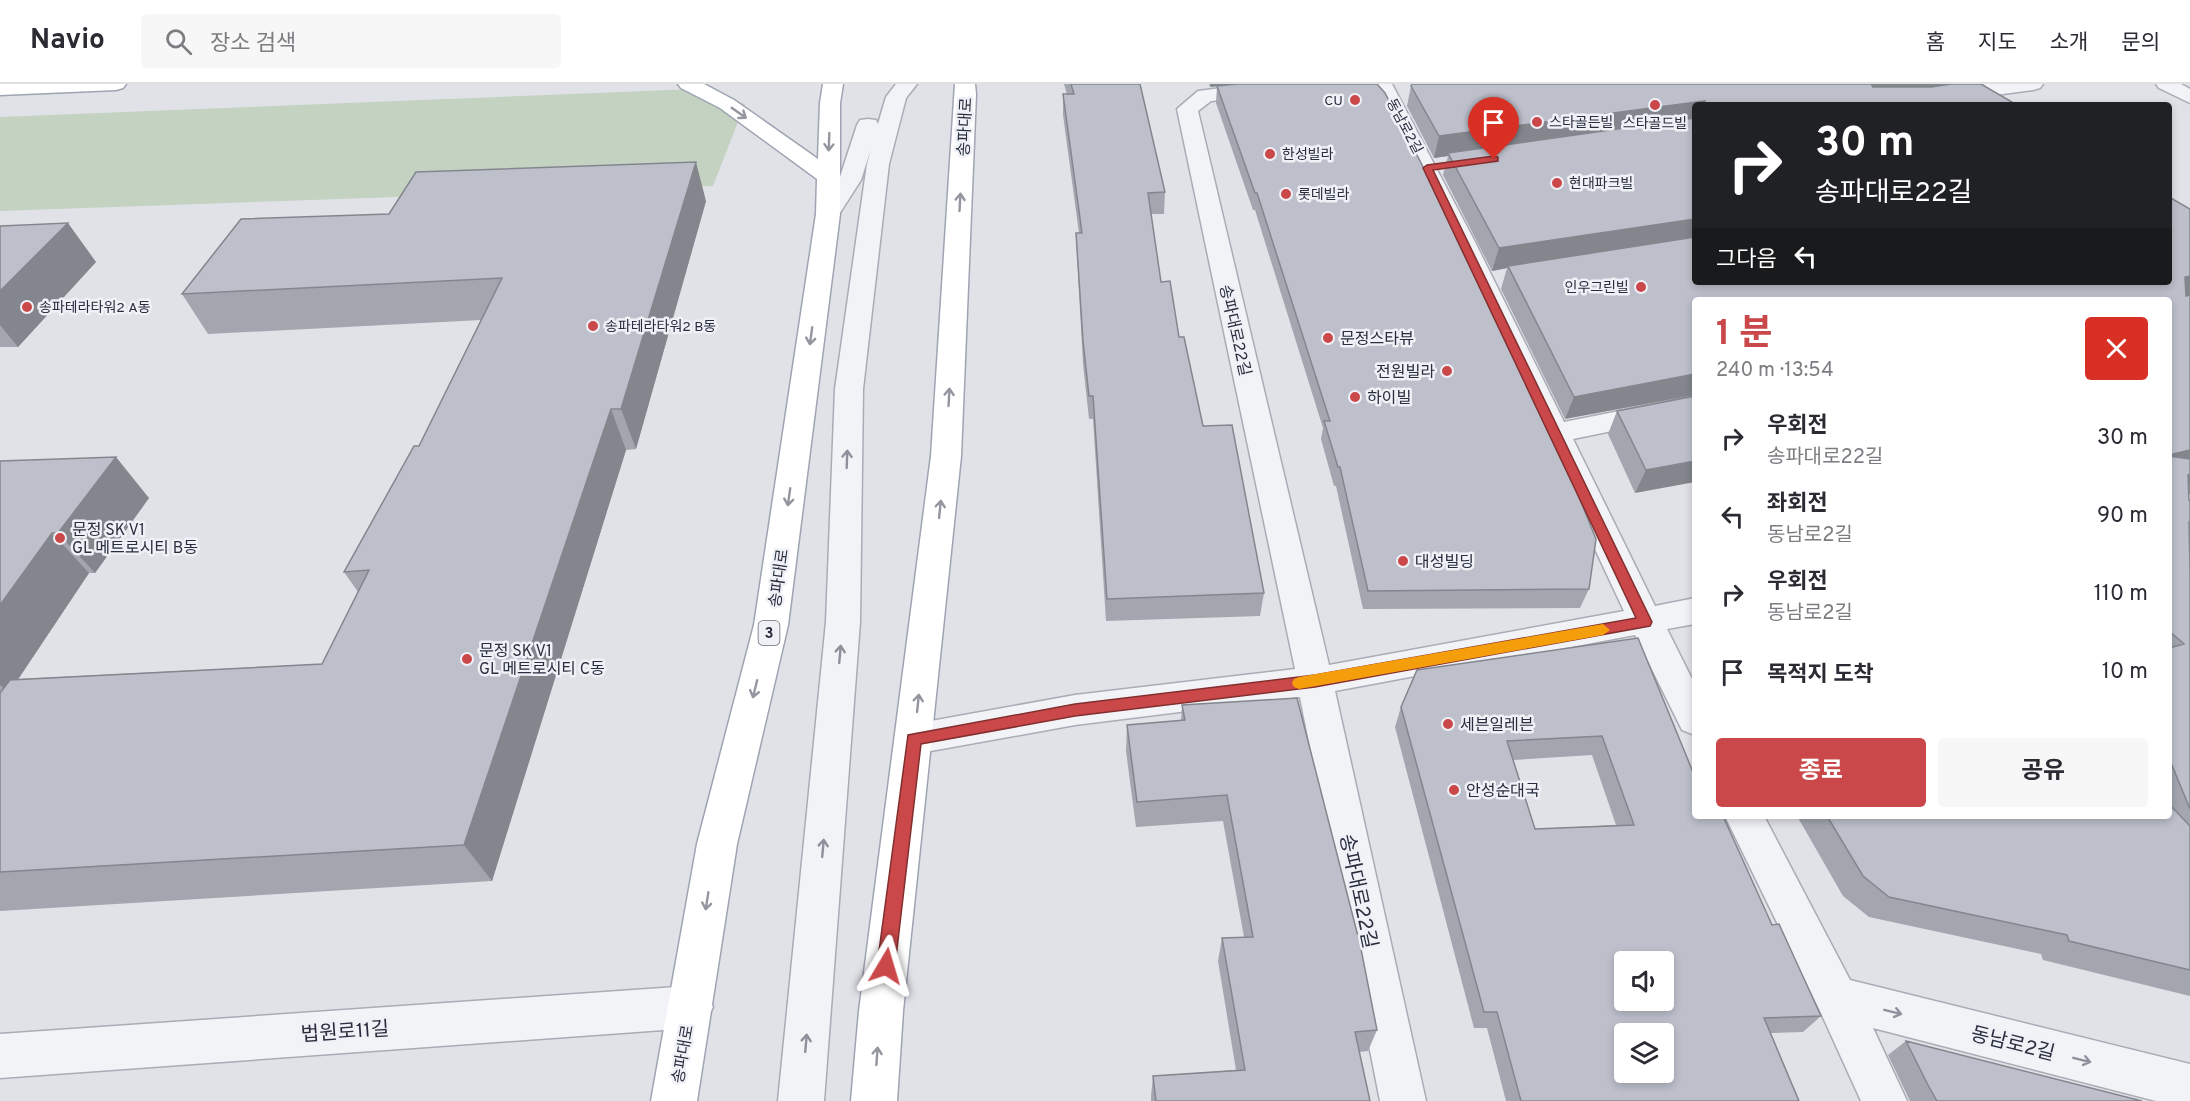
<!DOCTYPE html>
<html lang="ko">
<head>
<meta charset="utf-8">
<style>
  body { margin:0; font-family:Overpass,"Noto Sans KR",sans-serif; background:#f7f7f7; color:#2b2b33; height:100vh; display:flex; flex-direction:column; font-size:22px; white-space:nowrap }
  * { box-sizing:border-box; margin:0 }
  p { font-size:20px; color:#7c7c81 }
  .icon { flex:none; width:33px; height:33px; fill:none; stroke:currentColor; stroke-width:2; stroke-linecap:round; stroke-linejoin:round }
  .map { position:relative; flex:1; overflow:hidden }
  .sheet { position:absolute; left:1692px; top:213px; width:480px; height:522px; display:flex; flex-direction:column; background:#fff; border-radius:6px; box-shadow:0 3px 9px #0003 }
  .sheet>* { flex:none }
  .guide { position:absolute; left:1692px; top:18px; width:480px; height:183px; border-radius:6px; box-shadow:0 3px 9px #0003; background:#202124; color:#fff; overflow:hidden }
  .controls { position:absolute; left:1614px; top:867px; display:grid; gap:12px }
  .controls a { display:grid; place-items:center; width:60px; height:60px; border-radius:6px; background:#fff; box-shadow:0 3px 9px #0003; font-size:30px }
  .pin { position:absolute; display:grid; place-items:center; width:51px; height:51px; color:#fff; margin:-62px -26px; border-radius:50% 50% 50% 0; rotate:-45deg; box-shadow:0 0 6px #0007 }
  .pin .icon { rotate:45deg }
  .me { position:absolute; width:66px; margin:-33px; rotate:7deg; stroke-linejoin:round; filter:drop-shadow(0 0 4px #0008) }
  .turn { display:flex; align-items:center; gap:21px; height:126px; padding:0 24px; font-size:27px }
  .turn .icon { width:78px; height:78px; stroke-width:2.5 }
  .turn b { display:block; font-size:42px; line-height:51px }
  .then { display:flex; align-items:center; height:57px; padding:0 24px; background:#0003; gap:12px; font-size:22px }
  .round { display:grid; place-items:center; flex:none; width:63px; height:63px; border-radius:6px; background:#f7f7f7 }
  .overview { display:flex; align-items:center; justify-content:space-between; height:102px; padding:0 24px }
  h1 { font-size:36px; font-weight:700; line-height:45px; color:#ca4849 }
  .action { display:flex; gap:12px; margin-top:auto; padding:12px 24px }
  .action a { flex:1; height:69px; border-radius:6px; background:#ca4849; color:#fff; font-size:24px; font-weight:700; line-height:69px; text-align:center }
  .action a+a { background:#f7f7f7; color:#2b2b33 }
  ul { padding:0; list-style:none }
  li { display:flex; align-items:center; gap:18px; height:78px; padding:0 24px }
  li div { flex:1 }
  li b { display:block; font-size:22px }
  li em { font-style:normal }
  header { display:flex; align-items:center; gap:36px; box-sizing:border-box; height:84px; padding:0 30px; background:#fff; border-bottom:2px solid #e1e1e2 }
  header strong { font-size:28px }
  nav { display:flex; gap:33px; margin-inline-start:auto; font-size:21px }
  .search { width:420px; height:54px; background:#f7f7f7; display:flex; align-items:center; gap:15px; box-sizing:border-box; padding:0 21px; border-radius:6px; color:#7c7c81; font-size:22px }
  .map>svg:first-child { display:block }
</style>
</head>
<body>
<header>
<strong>Navio</strong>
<div class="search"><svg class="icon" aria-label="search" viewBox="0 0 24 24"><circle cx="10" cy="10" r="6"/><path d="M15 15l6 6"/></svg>장소 검색</div>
<nav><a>홈</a><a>지도</a><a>소개</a><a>문의</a></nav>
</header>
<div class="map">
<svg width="2190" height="1017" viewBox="0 0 2190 1017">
  <rect width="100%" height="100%" fill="#e0e2e8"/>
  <path fill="#c3d2c1" d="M697 5 745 20 713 102 0 127V33Z"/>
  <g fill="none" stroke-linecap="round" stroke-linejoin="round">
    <g stroke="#a9acb5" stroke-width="3">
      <path id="minor" d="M896 0H917L906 14 889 80 863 305 860 538 824 1017H778L826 538 835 305 867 80 871 65 861 96 836 135 828 137 820 135 816 130 839 96 857 41 860 36 868 35 876 36 878 40 886 13Z
        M1253 0H1324L1321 4 1314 6 1211 17 1198 27 1329 581 1624 527 1451 158 1372 0H1392L1475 158 1564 338 1695 312V330L1573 355 1655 522 1695 514V540L1667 545 1695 601V651L1682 646 1635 551 1335 607 1426 1017H1380L1300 613 1075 641 914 670 901 666 896 655 901 644 914 640 1075 611 1295 585 1177 25 1198 7Z
        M1986 0H2043L2040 4 2033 6 1920 21H1863L1866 17 1873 15Z
        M2156 0H2181L2190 5V19L2159 4Z
        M1725 732H1764L1850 896 2190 980V1017H2156L1873 944 1907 1017H1861L1821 929Z
        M691 902 706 908 713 923 706 938 691 944 0 994V950Z"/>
    </g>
    <g stroke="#9fa4b3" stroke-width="3">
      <path id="major" d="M0 0H126L123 4 116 6 0 11Z
        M678 0H704L734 16 818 75 820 19 823 0H843L840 19V130L788 541 737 760 697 1017H651L697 760 754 541 816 130 817 95 720 24 681 4Z
        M955 0H975L976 10 961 372 903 927 897 1017H851L859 927 931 372Z"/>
    </g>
    <use href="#minor" fill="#f2f3f7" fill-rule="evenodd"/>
    <use href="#major" fill="#fff" fill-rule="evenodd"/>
  </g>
  <path fill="#a3a5af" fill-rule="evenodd" d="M1064 0H1140L1165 108 1164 130H1151L1161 198 1179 253 1203 342 1264 509 1260 532 1106 537 1093 335H1089L1083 280 1077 171 1076 149H1079L1063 31V10H1067Z
    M1209 0H1235L1589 505 1580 524 1363 525 1336 402H1334L1321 355 1323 344 1255 126H1253L1216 19 1217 2 1210 3Z
    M1411 2 2017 21H1695V198L2190 125V211L2186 212 2190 410H2189V416H2190V912L2043 876 2041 870 1869 833 1843 812 1797 732H2169V216H1695L1565 335 1501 205 1507 184 1492 187 1443 91 1448 72 1434 74 1407 22Z
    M706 117 636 365 626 366 492 797 0 827V377L149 414 95 489H89L18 595 322 580 358 508 344 488 419 362 481 236 208 250 182 210Z
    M0 142 96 178 18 263H0Z
    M1695 312 1635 409 1608 350 1617 327Z
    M1638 554 1695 732 1772 841 1821 932 1803 948 1771 949 1799 1017H1506L1487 944H1474L1395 643 1401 623ZM1592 671 1616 741 1535 745 1513 676Z
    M1182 621 1377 946 1368 967 1359 968 1370 1017H1151V1012L1153 992 1236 986 1218 877 1222 854 1244 853 1223 737 1136 743 1126 667 1127 641 1181 637Z
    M1906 957 2142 1017H1910L1888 971Z"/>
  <path fill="#84868e" d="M1211 0H1235L1210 3Z
    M1871 0H1964L1873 13Z
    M1705 17 1703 21H1695V39L1448 69V72L1434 74 1439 52Z
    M696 78 706 117 636 365 621 325Z
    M1695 135V156L1508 182 1507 184 1492 187 1499 164Z
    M68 139 96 178 18 263 0 241V207Z
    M2190 192V211L2167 216 2185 193Z
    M1695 290V311L1565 335 1574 313Z
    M611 325 626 366 492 797 464 761Z
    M2190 366V384L2169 371Z
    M116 373 149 414 95 489 58 449Z
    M1695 377V398L1635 409 1646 386Z
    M2190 390V410L2169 413 2188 391Z
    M52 449 89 489 9 609 0 601V521Z"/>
  <path fill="#bdc0cb" stroke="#84868e" stroke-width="1.5" fill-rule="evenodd" d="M1071 0H1140L1165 108 1148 109 1161 198 1170 197 1179 253H1184L1203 342 1232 341 1264 509 1107 515 1093 312H1089L1083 257 1076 149H1082L1063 10H1074Z
    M1237 0H1377L1385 9 1453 141 1551 344 1596 455 1589 505 1368 507 1340 383H1338L1324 337H1330L1257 109H1255L1217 2Z
    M1412 0H1871L1873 3H1931L1951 0H1981L2017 21H1704L1705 17 1439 52 1411 2Z
    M1695 34V135L1499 164 1448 69Z
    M696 78 621 325H611L464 761 0 788V609L10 596 322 580 369 486 344 488 414 362H419L502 194 182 210 241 135 389 130 416 88Z
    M2169 113 2190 125V192L2185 193 2186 212 2190 211V366L2169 371V216H1695V290L1574 313 1508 182 1695 153V198H2169Z
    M68 139 0 207V142Z
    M1695 312V377L1646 386 1617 327Z
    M2169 372 2190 375V390L2188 391 2189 416H2190V437L2189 438 2190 487V725L2169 674V564L2184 560 2169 547Z
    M116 373 58 449H52L0 521V377Z
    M1638 554 1695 693V732H1723L1772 841 1779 840 1821 932 1764 934 1799 1017H1521L1497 928H1484L1401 623 1417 586ZM1602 652 1634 741 1535 745 1507 657ZM1624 878H1664V916H1624ZM1624 950H1664V988H1624Z
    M1297 614 1360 860 1377 946 1355 948 1370 1017H1156L1153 992 1245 986 1222 854 1253 853 1227 711 1137 718 1127 641 1185 636 1182 621Z
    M2169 720 2190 742V886L2069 857 2067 851 1889 813 1863 792 1827 732H2169Z
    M1906 957 2142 1017H1937L1928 1001Z"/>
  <defs><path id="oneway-shaft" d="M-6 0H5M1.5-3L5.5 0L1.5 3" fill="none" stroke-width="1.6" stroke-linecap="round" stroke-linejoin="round" transform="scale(1.5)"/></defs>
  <g stroke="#94969f">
    <use href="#oneway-shaft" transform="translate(739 29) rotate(35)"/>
    <use href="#oneway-shaft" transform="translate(829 58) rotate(92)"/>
    <use href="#oneway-shaft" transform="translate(960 118) rotate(-87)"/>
    <use href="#oneway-shaft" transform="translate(811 252) rotate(98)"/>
    <use href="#oneway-shaft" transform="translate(949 313) rotate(-87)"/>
    <use href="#oneway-shaft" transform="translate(789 413) rotate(98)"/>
    <use href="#oneway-shaft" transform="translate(940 425) rotate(-84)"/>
    <use href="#oneway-shaft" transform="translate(755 605) rotate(104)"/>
    <use href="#oneway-shaft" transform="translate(918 619) rotate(-84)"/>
    <use href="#oneway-shaft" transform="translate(707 817) rotate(99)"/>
    <use href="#oneway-shaft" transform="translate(877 972) rotate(-86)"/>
  </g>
  <g stroke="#8e909b">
    <use href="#oneway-shaft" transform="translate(847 375) rotate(-88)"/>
    <use href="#oneway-shaft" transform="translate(840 570) rotate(-85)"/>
    <use href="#oneway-shaft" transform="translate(823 764) rotate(-85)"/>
    <use href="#oneway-shaft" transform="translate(1893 928) rotate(14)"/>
    <use href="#oneway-shaft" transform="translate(806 959) rotate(-85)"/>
    <use href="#oneway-shaft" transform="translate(2082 976) rotate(14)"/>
  </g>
  <path fill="#ca4849" stroke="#832f2f" stroke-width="1.5" d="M1494 72 1498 73V77L1433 86 1652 538 1650 542 1315 603 1075 632 921 660 895 882 892 888 886 890 880 888 877 882 908 651 1075 620 1315 591 1636 534 1423 84 1427 81Z"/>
  <path fill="#f59e0b" d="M1603 540 1610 546 1603 551 1299 605 1294 603 1292 599 1294 595 1299 593Z"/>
  <g fill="#ca4849" stroke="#eff1f6" stroke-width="2">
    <circle cx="1355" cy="16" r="6"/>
    <circle cx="1655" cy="21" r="6"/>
    <circle cx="1537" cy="38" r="6"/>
    <circle cx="1270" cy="70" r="6"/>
    <circle cx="1557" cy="99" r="6"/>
    <circle cx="1286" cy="110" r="6"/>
    <circle cx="1641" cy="203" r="6"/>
    <circle cx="27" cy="223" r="6"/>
    <circle cx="593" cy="242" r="6"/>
    <circle cx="1328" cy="254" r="6"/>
    <circle cx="1447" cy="287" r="6"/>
    <circle cx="1355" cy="313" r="6"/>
    <circle cx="60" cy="454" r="6"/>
    <circle cx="1403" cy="477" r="6"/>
    <circle cx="467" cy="575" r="6"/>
    <circle cx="1448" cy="640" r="6"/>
    <circle cx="1454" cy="706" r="6"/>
  </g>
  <g text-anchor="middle" stroke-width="5" stroke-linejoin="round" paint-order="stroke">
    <g font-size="14" fill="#292e3f" stroke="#eff1f6" text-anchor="start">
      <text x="1343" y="21" text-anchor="end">CU</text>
      <text x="1549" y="43">스타골든빌</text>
      <text x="1655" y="44" text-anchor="middle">스타골드빌</text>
      <text x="1282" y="75">한성빌라</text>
      <text x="1569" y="104">현대파크빌</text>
      <text x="1298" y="115">롯데빌라</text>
      <text x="1629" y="208" text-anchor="end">인우그린빌</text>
      <text x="39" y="228">송파테라타워2 A동</text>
      <text x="605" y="247">송파테라타워2 B동</text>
    </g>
    <g font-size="14" fill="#292e3f" stroke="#eff1f6">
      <text transform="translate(1405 42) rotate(62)" y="5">동남로2길</text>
    </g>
    <rect fill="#eff1f6" stroke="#646876" stroke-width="1.5" x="758.5" y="537" width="21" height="24" rx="4.5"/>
    <g font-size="15" font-weight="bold" fill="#292e3f">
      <text x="769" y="554">3</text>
    </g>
    <g font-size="16" fill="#292e3f" stroke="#eff1f6">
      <text transform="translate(964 43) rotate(-87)" y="6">송파대로</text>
      <text transform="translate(1236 246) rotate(77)" y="6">송파대로22길</text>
      <text transform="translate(778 494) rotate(-82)" y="6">송파대로</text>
      <text transform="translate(682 970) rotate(-80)" y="6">송파대로</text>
    </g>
    <g font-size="16" fill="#292e3f" stroke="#eff1f6" text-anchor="start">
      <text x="1340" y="260">문정스타뷰</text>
      <text x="1435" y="293" text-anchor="end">전원빌라</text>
      <text x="1367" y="319">하이빌</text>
      <text x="72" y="451">문정 SK V1<tspan x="72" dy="18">GL 메트로시티 B동</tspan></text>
      <text x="1415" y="483">대성빌딩</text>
      <text x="479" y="572">문정 SK V1<tspan x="479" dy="18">GL 메트로시티 C동</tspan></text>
      <text x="1460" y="646">세븐일레븐</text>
      <text x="1466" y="712">안성순대국</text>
    </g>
    <g font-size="20" fill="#292e3f" stroke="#eff1f6">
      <text transform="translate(1359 807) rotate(78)" y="7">송파대로22길</text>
      <text transform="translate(345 947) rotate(-4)" y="7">법원로11길</text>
      <text transform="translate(2013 959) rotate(14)" y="7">동남로2길</text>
    </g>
  </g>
</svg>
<div class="controls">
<a><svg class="icon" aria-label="sound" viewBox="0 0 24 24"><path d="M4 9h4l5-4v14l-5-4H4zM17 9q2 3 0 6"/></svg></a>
<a><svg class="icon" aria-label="layers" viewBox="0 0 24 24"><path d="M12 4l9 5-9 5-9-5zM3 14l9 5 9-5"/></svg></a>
</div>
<div class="pin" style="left:1494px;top:75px;background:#d93025"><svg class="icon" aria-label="arrive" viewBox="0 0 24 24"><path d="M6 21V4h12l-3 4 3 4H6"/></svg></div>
<svg class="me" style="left:886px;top:882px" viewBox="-20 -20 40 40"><path d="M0-17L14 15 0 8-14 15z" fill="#ca4849" stroke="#fff" stroke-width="4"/></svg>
<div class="guide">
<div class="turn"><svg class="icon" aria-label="right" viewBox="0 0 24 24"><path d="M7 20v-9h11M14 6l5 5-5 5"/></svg><div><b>30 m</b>송파대로22길</div></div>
<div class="then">그다음<svg class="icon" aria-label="left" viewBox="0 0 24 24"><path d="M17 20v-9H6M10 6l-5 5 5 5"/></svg></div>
</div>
<section class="sheet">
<div class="overview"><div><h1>1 분</h1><p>240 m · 13:54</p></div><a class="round" style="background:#d93025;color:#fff"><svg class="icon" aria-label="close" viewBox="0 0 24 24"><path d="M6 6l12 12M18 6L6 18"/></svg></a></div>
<ul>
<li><svg class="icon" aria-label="right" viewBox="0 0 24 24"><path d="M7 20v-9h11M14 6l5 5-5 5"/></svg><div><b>우회전</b><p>송파대로22길</p></div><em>30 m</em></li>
<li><svg class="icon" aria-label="left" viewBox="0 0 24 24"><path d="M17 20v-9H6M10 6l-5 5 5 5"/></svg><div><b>좌회전</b><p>동남로2길</p></div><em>90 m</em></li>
<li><svg class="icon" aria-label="right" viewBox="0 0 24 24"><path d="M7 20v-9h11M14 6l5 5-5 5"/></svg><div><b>우회전</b><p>동남로2길</p></div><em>110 m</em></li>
<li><svg class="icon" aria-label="arrive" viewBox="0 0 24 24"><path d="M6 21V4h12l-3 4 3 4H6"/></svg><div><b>목적지 도착</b></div><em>10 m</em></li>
</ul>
<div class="action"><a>종료</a><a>공유</a></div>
</section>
</div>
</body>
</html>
